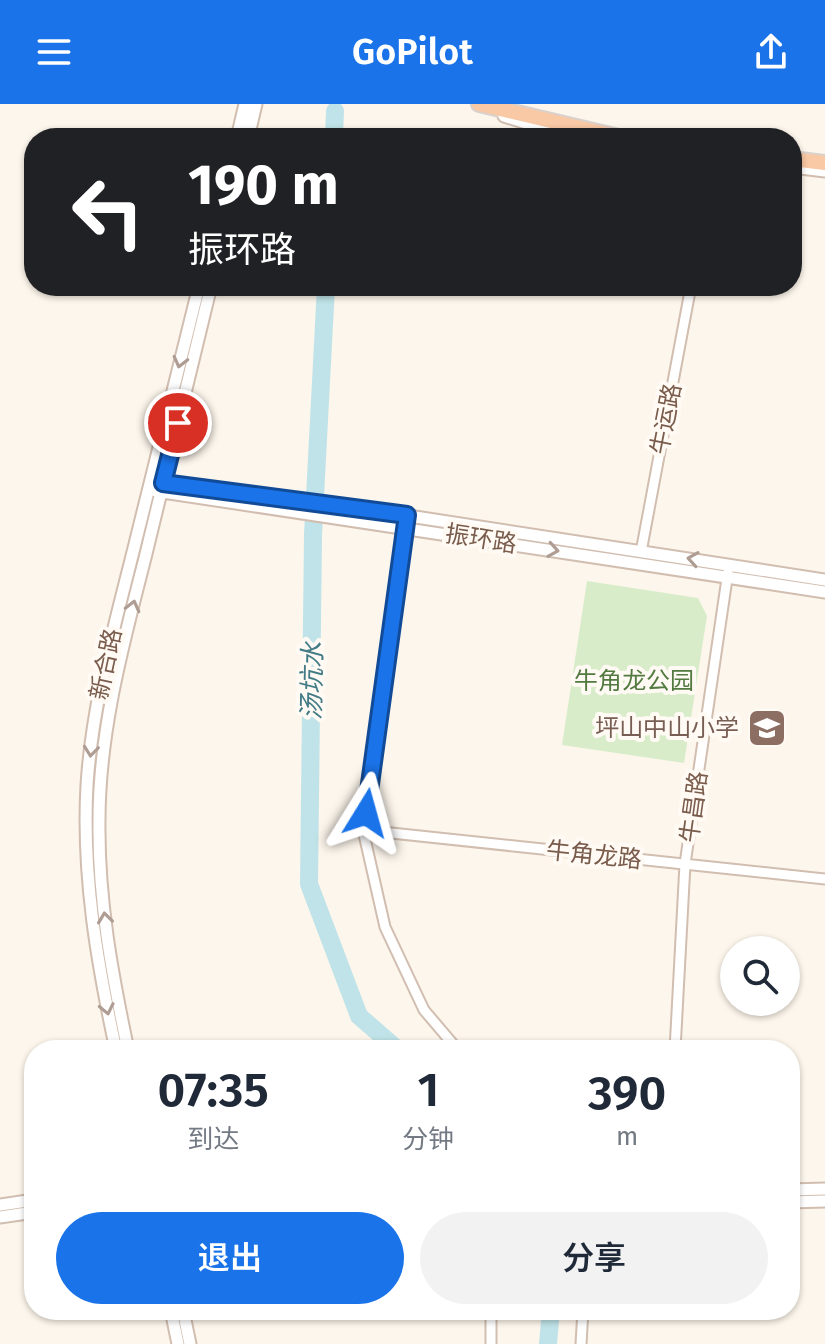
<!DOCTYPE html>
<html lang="zh">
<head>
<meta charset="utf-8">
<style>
  body { margin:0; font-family:"Fira Sans","Noto Sans SC",sans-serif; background:#f2f2f3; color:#1f2937; height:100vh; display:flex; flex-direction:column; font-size:30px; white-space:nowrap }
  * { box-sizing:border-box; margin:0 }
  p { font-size:26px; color:#747a83 }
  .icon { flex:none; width:44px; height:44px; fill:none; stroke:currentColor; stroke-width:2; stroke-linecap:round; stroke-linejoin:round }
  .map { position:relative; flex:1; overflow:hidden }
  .panel { position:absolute; left:24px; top:936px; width:776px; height:280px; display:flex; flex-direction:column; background:#fff; border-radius:32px; box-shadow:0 2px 6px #0004 }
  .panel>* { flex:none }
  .banner { position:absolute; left:24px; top:24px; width:778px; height:168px; border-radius:32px; box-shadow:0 2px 6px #0004; background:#202124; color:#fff; overflow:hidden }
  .tools { position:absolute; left:720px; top:832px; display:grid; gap:16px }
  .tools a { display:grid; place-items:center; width:80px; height:80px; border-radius:50%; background:#fff; box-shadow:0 2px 6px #0004; font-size:40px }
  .pin { position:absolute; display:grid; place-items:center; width:68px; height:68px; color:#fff; margin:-34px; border:4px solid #fff; border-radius:50%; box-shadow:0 2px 8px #0007 }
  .me { position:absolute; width:88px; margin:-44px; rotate:8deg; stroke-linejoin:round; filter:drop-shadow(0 0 6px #0008) }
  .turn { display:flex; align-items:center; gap:28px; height:168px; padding:0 32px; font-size:36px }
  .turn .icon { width:104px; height:104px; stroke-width:2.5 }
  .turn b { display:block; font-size:56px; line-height:68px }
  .eta { display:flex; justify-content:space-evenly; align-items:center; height:136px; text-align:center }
  .eta b { font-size:48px; font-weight:600; line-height:56px }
  .action { display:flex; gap:16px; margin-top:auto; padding:16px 32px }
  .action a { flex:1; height:92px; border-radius:48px; background:#1a73e8; color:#fff; font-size:32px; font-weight:600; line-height:92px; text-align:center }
  .action a+a { background:#f2f2f3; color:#1f2937 }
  header { display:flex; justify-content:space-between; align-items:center; height:104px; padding:0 32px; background:#1a73e8; color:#fff; font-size:36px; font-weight:600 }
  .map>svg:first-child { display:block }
</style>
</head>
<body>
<header><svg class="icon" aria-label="menu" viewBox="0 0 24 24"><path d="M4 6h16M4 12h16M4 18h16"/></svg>GoPilot<svg class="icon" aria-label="share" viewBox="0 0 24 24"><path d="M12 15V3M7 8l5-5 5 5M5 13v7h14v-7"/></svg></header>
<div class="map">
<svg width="825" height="1240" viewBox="0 0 825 1240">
  <rect width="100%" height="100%" fill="#fdf6ec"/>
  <path fill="#d8ecc9" d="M587 477 698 494 707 512 684 659 562 641Z"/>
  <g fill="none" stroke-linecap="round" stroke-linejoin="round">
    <path stroke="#bfe3e8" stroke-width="18" d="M334 34 335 7
      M326 182 313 431 309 780 359 912 398 946
      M548 1240 551 1206"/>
    <g stroke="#d1beb0" stroke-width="13">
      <path id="minor" d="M406 419 363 726 385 823 424 906 458 946
        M641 448 691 182
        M363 726 825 775
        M675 946 685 760 728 468
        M491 1206V1240
        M581 1240 583 1206"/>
    </g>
    <g stroke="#d1beb0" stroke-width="15">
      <path id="tertiary" d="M504 12 574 34
        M237 34 245 0
        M248 34 256 0
        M792 63 825 67
        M157 380 383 408 825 476
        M156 387 825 488
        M116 946C97 858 82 771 87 681 92 601 114 524 133 448 155 359 177 271 199 182
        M128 946C112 870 98 795 99 717 99 627 123 540 145 454 167 363 189 273 211 182
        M790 1086 825 1085
        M790 1098 825 1097
        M0 1101 34 1096
        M0 1113 34 1108
        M171 1206 178 1240
        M183 1206 190 1240"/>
    </g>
    <g stroke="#dad1cd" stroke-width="18">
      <path id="trunk" d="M479 0 623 34
        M792 55 825 59"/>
    </g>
    <use href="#minor" stroke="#fff" stroke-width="9"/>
    <use href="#tertiary" stroke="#fff" stroke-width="11"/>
    <use href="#trunk" stroke="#f9c8a4" stroke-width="14"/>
  </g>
  <defs><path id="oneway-chevron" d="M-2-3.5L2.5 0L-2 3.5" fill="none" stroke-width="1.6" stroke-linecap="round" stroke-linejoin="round" transform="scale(2)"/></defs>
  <g stroke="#af9d94">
    <use href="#oneway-chevron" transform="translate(180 258) rotate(104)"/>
    <use href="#oneway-chevron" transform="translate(553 446) rotate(9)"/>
    <use href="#oneway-chevron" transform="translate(693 455) rotate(-171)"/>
    <use href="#oneway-chevron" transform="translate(133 502) rotate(-76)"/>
    <use href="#oneway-chevron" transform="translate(91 647) rotate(96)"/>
    <use href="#oneway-chevron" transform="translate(105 814) rotate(-97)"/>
    <use href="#oneway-chevron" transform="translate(107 905) rotate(78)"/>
  </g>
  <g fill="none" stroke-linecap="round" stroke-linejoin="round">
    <g stroke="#114b97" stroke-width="20">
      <path id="route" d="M178 319 163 379 407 411 366 709"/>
    </g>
    <use href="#route" stroke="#1a73e8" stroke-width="14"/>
  </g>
  <defs>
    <g id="school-square" transform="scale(2)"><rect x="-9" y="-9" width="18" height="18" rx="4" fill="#8d6e63" stroke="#fffaf3"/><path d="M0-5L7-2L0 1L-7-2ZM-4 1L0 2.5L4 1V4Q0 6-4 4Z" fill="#fff"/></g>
  </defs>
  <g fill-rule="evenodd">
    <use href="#school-square" x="767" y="624"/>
  </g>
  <g text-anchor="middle" stroke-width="8" stroke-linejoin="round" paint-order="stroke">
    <g font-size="24" fill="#7a5c4d" stroke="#fffaf3">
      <text transform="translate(666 315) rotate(-79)" y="8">牛运路</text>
      <text transform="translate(481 435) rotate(9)" y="8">振环路</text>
      <text transform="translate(106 560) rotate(-78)" y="8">新合路</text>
      <text transform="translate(694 703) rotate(-82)" y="8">牛昌路</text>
      <text transform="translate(594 751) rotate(6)" y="8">牛角龙路</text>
    </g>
    <g font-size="24" fill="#537a41" stroke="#fffaf3">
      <text x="634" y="585">牛角龙公园</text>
    </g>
    <g font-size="24" fill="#785e54" stroke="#fffaf3" text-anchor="end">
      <text x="739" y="632">坪山中山小学</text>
    </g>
    <g font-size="26" font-style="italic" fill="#437c86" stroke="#fffaf3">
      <text transform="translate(312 577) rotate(-89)" y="9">汤坑水</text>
    </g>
  </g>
</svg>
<div class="tools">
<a><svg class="icon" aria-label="search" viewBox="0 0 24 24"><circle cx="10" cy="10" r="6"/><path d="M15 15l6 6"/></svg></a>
</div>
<div class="pin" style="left:178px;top:319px;background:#d93025"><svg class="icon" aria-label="arrive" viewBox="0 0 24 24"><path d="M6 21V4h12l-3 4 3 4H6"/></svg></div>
<svg class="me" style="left:366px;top:709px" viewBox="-20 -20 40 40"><path d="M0-17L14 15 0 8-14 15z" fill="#1a73e8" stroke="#fff" stroke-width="4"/></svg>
<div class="banner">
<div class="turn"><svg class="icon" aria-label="left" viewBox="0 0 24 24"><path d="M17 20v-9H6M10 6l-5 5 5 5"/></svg><div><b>190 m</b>振环路</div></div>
</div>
<section class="panel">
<div class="eta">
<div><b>07:35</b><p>到达</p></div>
<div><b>1</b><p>分钟</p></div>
<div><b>390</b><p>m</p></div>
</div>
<div class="action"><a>退出</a><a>分享</a></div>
</section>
</div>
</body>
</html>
